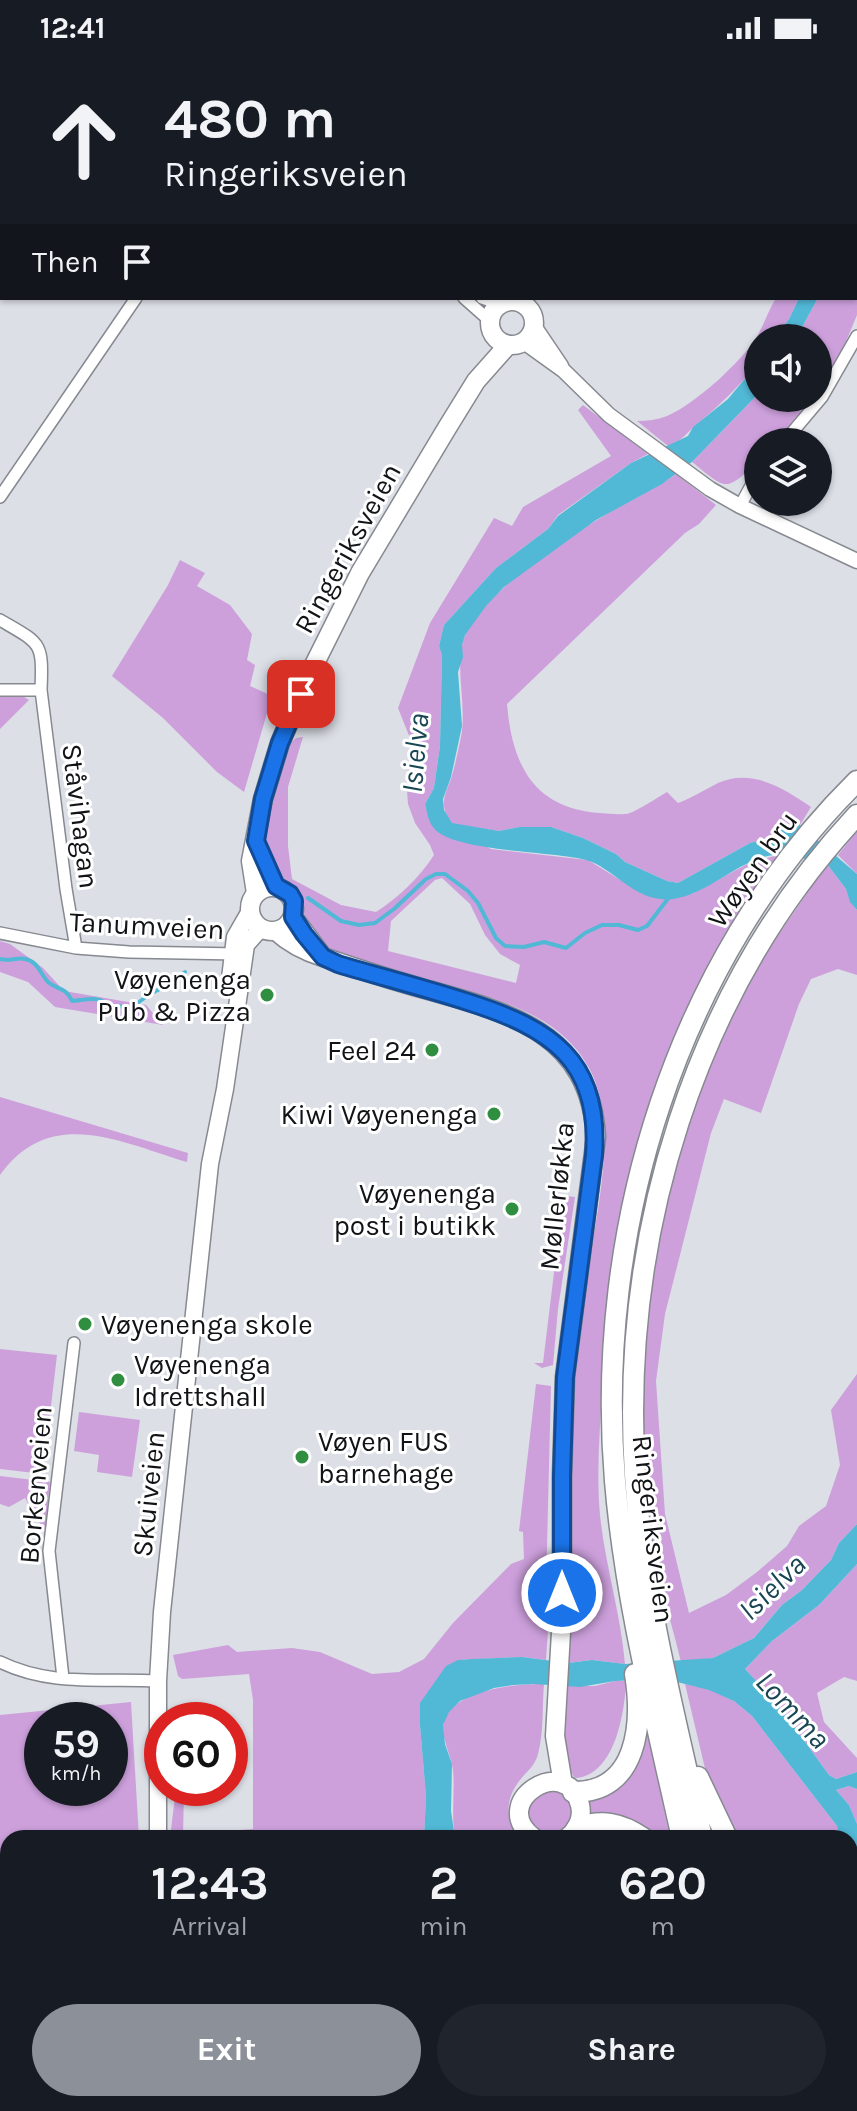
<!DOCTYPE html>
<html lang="en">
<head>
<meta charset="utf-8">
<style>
  body { margin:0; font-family:Karla,sans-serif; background:#20242c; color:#f1f3f6; height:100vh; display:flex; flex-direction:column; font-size:30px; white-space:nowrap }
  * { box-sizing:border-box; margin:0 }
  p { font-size:26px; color:#9ea1a6 }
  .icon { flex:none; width:44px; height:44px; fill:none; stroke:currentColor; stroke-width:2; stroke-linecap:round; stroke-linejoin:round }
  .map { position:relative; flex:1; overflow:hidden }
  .panel { position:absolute; left:0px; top:1774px; width:858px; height:282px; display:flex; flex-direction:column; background:#171b24; border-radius:24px 24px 0 0; box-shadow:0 2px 6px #0004 }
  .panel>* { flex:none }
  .top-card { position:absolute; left:0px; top:0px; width:858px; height:244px; box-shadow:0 2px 6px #0004; background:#171b24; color:#f1f3f6; overflow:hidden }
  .buttons { position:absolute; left:744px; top:268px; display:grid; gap:16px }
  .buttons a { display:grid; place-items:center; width:88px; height:88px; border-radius:50%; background:#171b24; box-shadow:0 2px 6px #0004; font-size:40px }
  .speed { position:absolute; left:24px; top:1646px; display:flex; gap:16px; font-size:40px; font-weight:700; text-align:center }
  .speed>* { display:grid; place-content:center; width:104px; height:104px; border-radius:50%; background:#171b24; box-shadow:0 2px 6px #0004; line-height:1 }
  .speed small { font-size:20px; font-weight:400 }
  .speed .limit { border:12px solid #d22; background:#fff; color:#111 }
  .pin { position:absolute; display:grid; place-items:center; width:68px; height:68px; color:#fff; margin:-34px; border-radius:16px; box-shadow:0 4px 12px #0006 }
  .me { position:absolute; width:88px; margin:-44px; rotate:0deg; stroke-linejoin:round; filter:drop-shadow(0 0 6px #0008) }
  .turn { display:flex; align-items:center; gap:28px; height:168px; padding:0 32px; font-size:36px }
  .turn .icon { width:104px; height:104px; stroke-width:2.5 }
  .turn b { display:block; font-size:56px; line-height:68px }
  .then { display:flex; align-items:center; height:76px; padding:0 32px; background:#0003; gap:16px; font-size:30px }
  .eta { display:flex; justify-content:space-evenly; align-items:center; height:136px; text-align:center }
  .eta b { font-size:48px; font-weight:700; line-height:56px }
  .cta { display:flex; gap:16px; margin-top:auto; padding:16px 32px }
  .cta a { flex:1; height:92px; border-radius:48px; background:#8c9099; color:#fff; font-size:32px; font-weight:700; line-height:92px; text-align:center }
  .cta a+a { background:#20242c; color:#f1f3f6 }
  .status { display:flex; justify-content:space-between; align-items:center; height:56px; padding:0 40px; background:#171b24; direction:ltr }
  .status svg { height:22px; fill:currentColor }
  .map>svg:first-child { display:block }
</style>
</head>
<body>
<div class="status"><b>12:41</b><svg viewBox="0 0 49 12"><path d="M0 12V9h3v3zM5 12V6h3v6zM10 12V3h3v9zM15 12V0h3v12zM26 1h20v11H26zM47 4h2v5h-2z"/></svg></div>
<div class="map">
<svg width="857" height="2055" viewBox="0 0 857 2055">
  <rect width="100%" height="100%" fill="#dcdfe6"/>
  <path fill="#cda0dc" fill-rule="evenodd" d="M0 0H157L2 2 0 62Z
    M857 5V259L842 295 818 335V282H796L818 242H856Z
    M776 242H799L789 263 775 282H758V307L756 310C737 332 719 350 697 368 685 378 685 383 668 390L637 365C647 365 657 364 667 360 694 349 741 306 756 282 764 269 768 255 776 242Z
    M758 338V342H812L775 386H758V405C725 437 727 434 692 406Z
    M583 349 648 398 631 407 558 459 548 473 496 512 444 569 439 590 442 599 440 690 434 732 425 748 427 755 491 793 588 804 643 838H692L749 807 778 799C660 956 613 1132 603 1326 600 1371 596 1414 600 1459 605 1509 621 1558 625 1608L592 1604 568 1607C572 1523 568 1438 573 1353 575 1313 579 1273 584 1233 594 1170 621 1070 589 1012 551 941 447 933 377 912 360 906 335 900 322 887 308 874 303 858 300 839 291 830 279 825 273 814 251 780 277 723 289 688L296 682 303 681 288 731V790L292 823 341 849 376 856C399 841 419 822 434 799L430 789 415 767 408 748 406 721 414 692 398 652 430 567 494 462 512 470 523 451 611 400 578 354ZM442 822 470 848 485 879 500 898 520 909 516 927 388 895 391 865 435 824Z
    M676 418 716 449 699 468 685 477 507 648C512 708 533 752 599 757 608 757 621 760 630 757 642 752 655 743 667 736L678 747C692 742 704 734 718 727 752 712 783 732 811 751L800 769 784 770 769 782 750 787 678 827 667 825 625 806 616 798 583 782 551 771H519L499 775 452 768C439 751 444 740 451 723 455 710 458 695 461 681 467 649 455 616 463 585 474 544 561 486 597 464 623 447 651 436 676 418Z
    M180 504 205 517 197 530 230 549 252 578 247 604 255 609 250 630 272 640 244 736 217 716 163 662 112 620 168 529Z
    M0 638 21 639 29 644 0 673Z
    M857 775V818L838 799Z
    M827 808 846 833 850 845 857 854V919L838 913 811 923 799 948 761 1057 724 1043 711 1077 665 1258 656 1325 665 1458 689 1557 726 1539 757 1516 787 1490 799 1470 826 1450 840 1409 831 1354 857 1318V1468L839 1487 831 1504 802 1534 782 1549 754 1582 713 1602 681 1606C671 1565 658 1523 651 1482 625 1314 655 1120 727 967 754 910 792 860 827 808Z
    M0 885 10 888 43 912 64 935 146 949 163 969 55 951 28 926 0 916Z
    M0 1041 188 1097 187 1106C120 1086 50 1049 0 1119Z
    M567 1140 575 1141 558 1253 553 1309 542 1312 534 1307H543L556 1200Z
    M0 1293 57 1299 43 1418 0 1413Z
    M536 1328 551 1330 546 1531 549 1558 546 1604 522 1601 458 1604 420 1669 426 1740 424 1782H205L210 1775H215V1781H224L225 1775 253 1773V1644L249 1618 182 1623 178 1620 173 1599 228 1589 237 1596 292 1592 320 1596 372 1618 399 1616 424 1603 453 1567 511 1508 524 1503 523 1476 519 1475Z
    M79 1356 140 1364 132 1421 97 1416 99 1399 74 1395Z
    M0 1420 50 1426 45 1474 41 1472 37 1456 31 1453 25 1442 9 1451 0 1448Z
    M857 1508V1625L844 1621 817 1637 824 1666 857 1702V1716L836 1723 829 1719 776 1646 745 1613 772 1585 819 1549Z
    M615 1625H626C625 1656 615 1720 575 1722 556 1701 565 1656 567 1630H595Z
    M544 1628C542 1651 544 1676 538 1698 535 1710 527 1715 520 1724 505 1743 505 1762 518 1782H455C451 1758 455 1737 453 1714 451 1699 443 1686 443 1671 445 1635 516 1627 544 1628Z
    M685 1628 709 1633 734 1645 752 1660 837 1770 839 1782H735L707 1721Z
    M131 1646 139 1782H8V2048H29L28 2055H0V1659ZM42 1664H110V1732H42Z
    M647 1672 670 1782H654L649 1777 587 1759 586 1744 643 1673Z
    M849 1730 857 1733V1768L849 1749 836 1734Z
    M176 1732H184L183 1782H170Z
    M529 1756a21 21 0 1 1 42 0a21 21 0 1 1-42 0Z
    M850 1807 857 1811V1879L850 1880Z
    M219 2048H258V2055H222Z
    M290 2048H327L334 2055H291Z
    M461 2048H708L709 2055H450Z"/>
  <path fill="#51b8d6" d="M799 242H818L796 282H775L789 263Z
    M758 307V338L692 406 662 428 596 464 504 531 486 550 465 579 462 589 463 601 458 616 462 670 451 721 443 743 444 754 452 767 499 775 519 771H551L583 782 616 798 625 806 667 825 678 827 750 787 769 782 784 770 800 769 857 818V854L850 846 846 833 827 808C811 805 789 797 773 799 736 805 709 838 673 843 636 848 613 811 586 804 554 795 450 796 433 771 428 765 427 755 425 748L434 732 440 690 442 599 439 590 444 569 496 512 548 473 558 460 631 407 688 380 693 371 728 343Z
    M857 1468V1508L819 1549 772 1585 745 1613 776 1646 829 1719 836 1723 857 1716V1733L849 1730 836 1734 849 1749 857 1768V1811L850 1807V1782H839L837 1770 752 1660 734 1645 709 1634 665 1623 615 1625 580 1631 534 1628 513 1629 494 1632 460 1645 449 1656 443 1669 445 1688 452 1708 451 1755 455 1782H424L426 1740 420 1669V1647L446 1610 458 1604 472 1603 522 1601 568 1607 592 1604 625 1608 713 1602 754 1582 782 1549 802 1534 831 1504 839 1487Z
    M327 2048H357L369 2051 383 2048H461L450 2055H334Z"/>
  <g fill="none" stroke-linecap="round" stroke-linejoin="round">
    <path stroke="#51b8d6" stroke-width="4" d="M308 842 341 865 359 869 375 867 394 853 426 823 436 818H445L468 835 478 847 496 882 505 890 524 891 544 886 566 892 585 877 602 869H619L638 874 647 870 670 840
      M0 903C9 906 17 901 25 903 38 905 40 918 48 926 57 934 65 930 72 945 86 944 99 939 109 950L132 951 150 938 175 925 185 916"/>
    <g stroke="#868990" stroke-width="14">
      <path id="minor" d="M587 0 590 2
        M288 2V0
        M0 161 2 160
        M464 242 490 265
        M482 242 500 248
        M784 386 822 341 857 280
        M0 441 136 242
        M740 450 758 417
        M0 564C41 588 43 585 41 634
        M0 634H41L66 833 76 892
        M0 877 76 892 129 896 238 898
        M0 1606C51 1631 103 1622 158 1625
        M63 1622 49 1495 74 1287
        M65 2048 66 2055
        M120 2048 127 2055"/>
    </g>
    <g stroke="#868990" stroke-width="17">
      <path id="tertiary" d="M534 270 561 310
        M524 286 563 314 609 359 710 433 740 450 857 505"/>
    </g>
    <g stroke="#868990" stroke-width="19">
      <path id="secondary" d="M229 931 235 881 250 855
        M158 1782V1625L162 1556 210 1108 225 1033 246 889 261 872
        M212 2048 214 2055"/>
    </g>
    <g stroke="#868990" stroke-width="21">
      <path id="primary" d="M655 2 656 0
        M490 267a22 22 0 1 1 44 0a22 22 0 1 1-44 0Z
        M250 853a22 22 0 1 1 44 0a22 22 0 1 1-44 0Z
        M256 837 251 805 263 743 280 687 311 615 360 517 447 372 476 325 508 289
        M293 861 323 901
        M276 875C290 888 304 895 323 901 358 913 392 924 428 934 512 957 590 978 596 1081L565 1321 562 1420V1559L555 1680 563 1728
        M534 1782C486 1746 567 1696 580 1749 583 1762 577 1774 567 1782
        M850 1938 857 1943"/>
    </g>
    <g stroke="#868990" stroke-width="23">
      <path id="motorway" d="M698 1721 727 1782
        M573 1736C638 1737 643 1667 635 1618
        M577 1772C602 1763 621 1767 643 1782
        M682 1782C656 1664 625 1545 615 1425 594 1174 676 904 857 725
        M702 1782C676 1663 643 1541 635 1419 620 1181 693 935 857 759
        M850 1890 854 1891
        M850 1964 857 1954
        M737 2048 738 2055
        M755 2048 756 2055
        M808 2055 811 2048"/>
    </g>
    <use href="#minor" stroke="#fff" stroke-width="11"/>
    <use href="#tertiary" stroke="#fff" stroke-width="14"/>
    <use href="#secondary" stroke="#fff" stroke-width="16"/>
    <use href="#primary" stroke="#fff" stroke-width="18"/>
    <use href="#motorway" stroke="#fff" stroke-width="20"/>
  </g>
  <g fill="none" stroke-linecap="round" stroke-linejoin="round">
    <g stroke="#114b97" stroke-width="20">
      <path id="route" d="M301 638 280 687 263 743 256 785 276 830 290 838 294 845 293 861 304 878 323 901 338 908C381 921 425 932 468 946 550 972 601 1004 594 1099L565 1321 562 1420V1537"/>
    </g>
    <use href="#route" stroke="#1a73e8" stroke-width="14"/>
  </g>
  <g fill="#2f8e40" stroke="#fff" stroke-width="3">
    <circle cx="267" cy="939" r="8"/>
    <circle cx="432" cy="994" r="8"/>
    <circle cx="494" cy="1058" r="8"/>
    <circle cx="512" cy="1153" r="8"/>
    <circle cx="85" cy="1268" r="8"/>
    <circle cx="118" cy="1324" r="8"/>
    <circle cx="302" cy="1401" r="8"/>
  </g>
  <g text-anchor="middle" stroke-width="6" stroke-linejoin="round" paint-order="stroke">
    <g font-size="28" fill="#121316" stroke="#fff">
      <text transform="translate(347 492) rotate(-61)" y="10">Ringeriksveien</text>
      <text transform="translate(81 760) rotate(83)" y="10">Ståvihagan</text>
      <text transform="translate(752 813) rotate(-55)" y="10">Wøyen bru</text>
      <text transform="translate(147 869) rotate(3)" y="10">Tanumveien</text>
      <text transform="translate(556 1140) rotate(-84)" y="10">Møllerløkka</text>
      <text transform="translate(35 1429) rotate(-85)" y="10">Borkenveien</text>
      <text transform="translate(148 1438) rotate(-84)" y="10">Skuiveien</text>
      <text transform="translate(654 1473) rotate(83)" y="10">Ringeriksveien</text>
    </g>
    <g font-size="28" fill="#121316" stroke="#fff" text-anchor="end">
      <text x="251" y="933">Vøyenenga<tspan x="251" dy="32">Pub &amp; Pizza</tspan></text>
      <text x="416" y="1004">Feel 24</text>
      <text x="478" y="1068">Kiwi Vøyenenga</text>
      <text x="496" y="1147">Vøyenenga<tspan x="496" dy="32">post i butikk</tspan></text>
      <text x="101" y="1278" text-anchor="start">Vøyenenga skole</text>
      <text x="134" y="1318" text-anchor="start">Vøyenenga<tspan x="134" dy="32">Idrettshall</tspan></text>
      <text x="318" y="1395" text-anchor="start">Vøyen FUS<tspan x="318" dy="32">barnehage</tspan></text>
    </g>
    <g font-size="30" font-style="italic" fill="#184653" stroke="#fff">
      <text transform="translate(415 697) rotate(-85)" y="10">Isielva</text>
      <text transform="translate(772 1531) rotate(-44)" y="10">Isielva</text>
      <text transform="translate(793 1654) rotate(47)" y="10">Lomma</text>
    </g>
  </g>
</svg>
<div class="buttons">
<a><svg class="icon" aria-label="sound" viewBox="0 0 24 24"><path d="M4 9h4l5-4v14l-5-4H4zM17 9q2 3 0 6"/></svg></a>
<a><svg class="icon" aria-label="layers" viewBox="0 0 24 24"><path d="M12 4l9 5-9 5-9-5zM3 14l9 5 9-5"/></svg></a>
</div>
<div class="speed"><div>59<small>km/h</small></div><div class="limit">60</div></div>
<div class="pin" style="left:301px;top:638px;background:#d93025"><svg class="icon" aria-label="arrive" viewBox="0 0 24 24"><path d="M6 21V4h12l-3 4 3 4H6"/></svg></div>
<svg class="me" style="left:562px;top:1537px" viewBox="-20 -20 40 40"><circle r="17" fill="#1a73e8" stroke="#fff" stroke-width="3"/><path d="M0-11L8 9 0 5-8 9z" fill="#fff"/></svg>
<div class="top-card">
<div class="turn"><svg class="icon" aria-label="ahead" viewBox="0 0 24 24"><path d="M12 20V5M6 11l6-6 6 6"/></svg><div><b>480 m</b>Ringeriksveien</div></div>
<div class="then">Then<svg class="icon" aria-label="arrive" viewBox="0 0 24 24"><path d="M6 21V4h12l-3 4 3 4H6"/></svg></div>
</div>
<section class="panel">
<div class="eta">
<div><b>12:43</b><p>Arrival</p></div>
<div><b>2</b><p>min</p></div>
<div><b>620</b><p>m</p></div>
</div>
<div class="cta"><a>Exit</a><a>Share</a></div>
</section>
</div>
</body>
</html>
